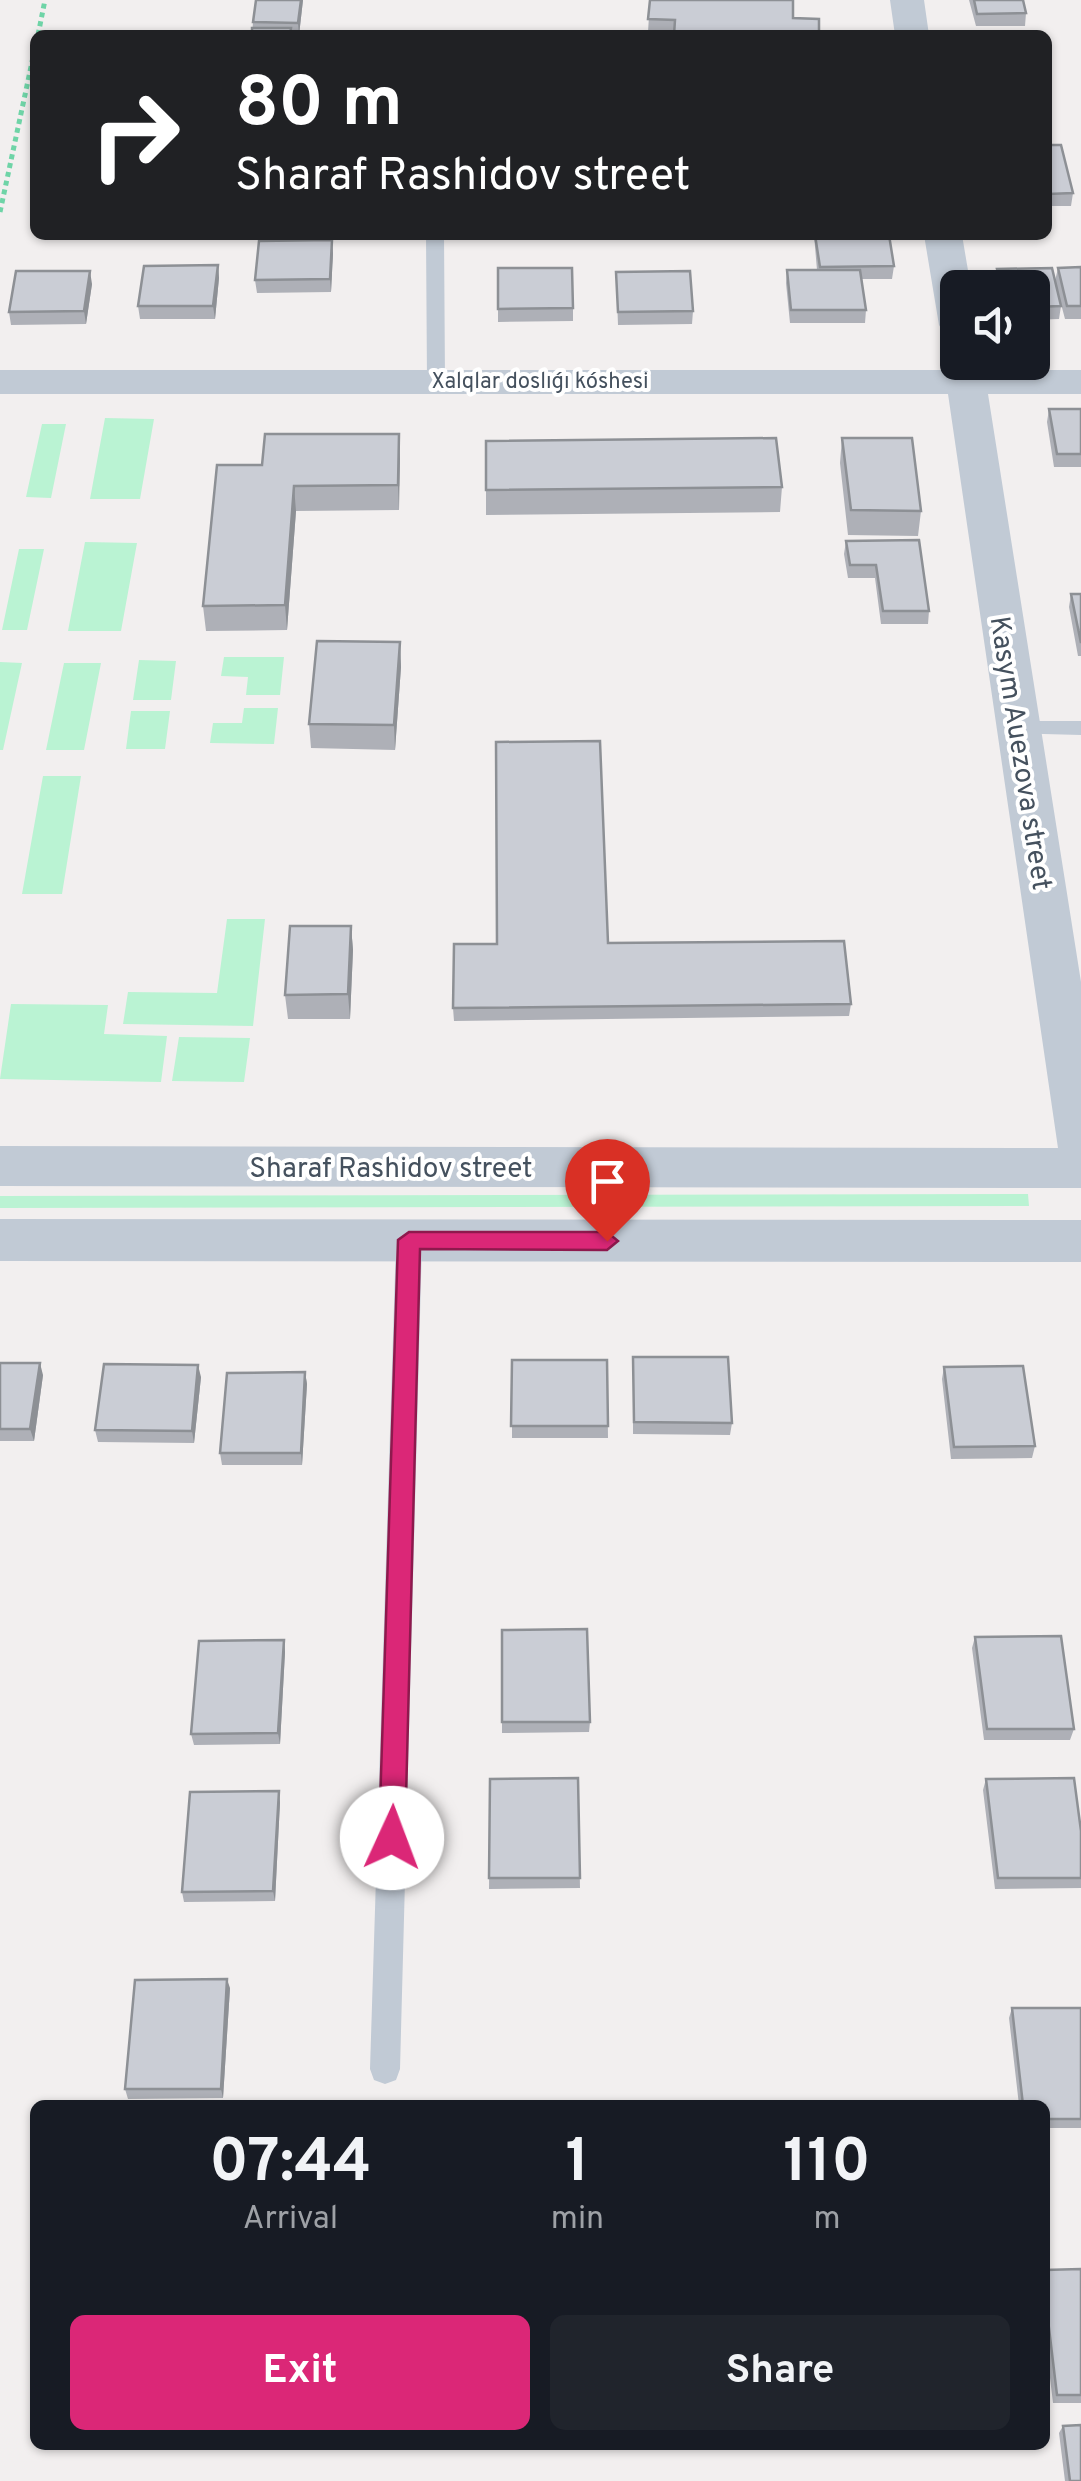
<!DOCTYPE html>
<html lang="en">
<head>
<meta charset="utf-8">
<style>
  body { margin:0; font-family:Overpass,sans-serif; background:#20242c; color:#f1f3f6; height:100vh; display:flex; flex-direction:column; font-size:38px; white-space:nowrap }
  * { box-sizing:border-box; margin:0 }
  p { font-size:32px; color:#9ea1a6 }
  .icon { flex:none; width:55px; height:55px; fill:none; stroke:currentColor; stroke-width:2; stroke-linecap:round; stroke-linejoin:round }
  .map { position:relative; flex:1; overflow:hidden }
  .details { position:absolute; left:30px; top:2100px; width:1020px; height:350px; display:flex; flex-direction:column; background:#171b24; border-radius:15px; box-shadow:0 2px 8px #0004 }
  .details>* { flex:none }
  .banner { position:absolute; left:30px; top:30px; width:1022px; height:210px; border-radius:15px; box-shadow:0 2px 8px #0004; background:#202124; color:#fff; overflow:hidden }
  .tools { position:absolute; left:940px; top:270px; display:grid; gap:20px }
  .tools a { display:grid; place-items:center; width:110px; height:110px; border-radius:15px; background:#171b24; box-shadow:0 2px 8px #0004; font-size:50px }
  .pin { position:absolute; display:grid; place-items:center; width:85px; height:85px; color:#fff; margin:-102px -42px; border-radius:50% 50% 50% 0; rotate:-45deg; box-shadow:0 0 10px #0007 }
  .pin .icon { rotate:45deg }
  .me { position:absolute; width:110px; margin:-55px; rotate:2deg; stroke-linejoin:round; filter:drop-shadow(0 0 8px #0008) }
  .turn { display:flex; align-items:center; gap:35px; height:210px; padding:0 40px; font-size:45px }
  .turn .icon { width:130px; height:130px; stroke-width:2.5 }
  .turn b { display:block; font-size:70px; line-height:85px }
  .eta { display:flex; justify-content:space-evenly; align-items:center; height:170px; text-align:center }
  .eta b { font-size:60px; font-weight:700; line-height:70px }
  .action { display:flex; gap:20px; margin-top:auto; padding:20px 40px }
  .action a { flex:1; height:115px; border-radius:15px; background:#db2777; color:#fff; font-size:40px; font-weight:700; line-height:115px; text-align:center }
  .action a+a { background:#20242c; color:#f1f3f6 }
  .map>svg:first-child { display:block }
</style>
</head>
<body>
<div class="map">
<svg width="1081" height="2481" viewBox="0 0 1081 2481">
  <rect width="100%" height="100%" fill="#f2efef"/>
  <path fill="#baf3d3" d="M105 418 154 419 140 499H90Z
    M42 424H66L51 498 26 497Z
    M85 542 137 543 121 631H68Z
    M19 549H44L27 630H2Z
    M224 657H284L280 695H246L248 677 221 676Z
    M139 660 176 661 171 700H133Z
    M0 662 22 663 3 750H0Z
    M64 663H101L84 750H46Z
    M244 708H278L274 744 210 743 213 723H242Z
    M131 711H170L165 749H126Z
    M43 776H81L62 894H22Z
    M227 919H265L253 1026 123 1024 128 992 217 993Z
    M11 1004 108 1005 104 1034 167 1036 161 1082 0 1079Z
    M179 1037 250 1038 244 1082 172 1081Z
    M1028 1194 1029 1206 0 1208V1196Z"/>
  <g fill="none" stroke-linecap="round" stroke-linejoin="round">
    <path stroke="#6fd4a7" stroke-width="5" stroke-dasharray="5 4" stroke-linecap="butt" d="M38 35 45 0
      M0 212 35 48"/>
    <path fill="#c1cad5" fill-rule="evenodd" d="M426 235H444L445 379 436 385 427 379Z
      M1019 721H1081V735L1011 733V723Z
      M409 1231 418 1234 422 1241 400 2069 396 2080 385 2084 374 2080 370 2069 396 1241 400 1234Z"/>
    <path fill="#c1cad5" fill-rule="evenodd" d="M890 0H924L929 35H895Z
      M924 235H962L971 288H958V336L944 333 939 325Z
      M958 352V362H983L984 370H1081V394H988L1081 982V1188L0 1186V1146L1058 1148 948 394H0V370H945L949 354Z
      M0 1219 1081 1220V1262L0 1261Z"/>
  </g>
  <path fill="#aeb0b7" d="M303 0 299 35H252L253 22Z
    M650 0H793L674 33 648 32Z
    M969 0H1023L1026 13 1025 26H976Z
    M1048 145 1073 193 1071 206H1048Z
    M814 235H889L894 266 892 279H862L866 310 865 323H790L786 283 787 270H817Z
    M333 253 331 292 257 293 255 280Z
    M218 265 219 278 215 319H140L138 306Z
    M1081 267V319H1065L1055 281 1058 268Z
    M498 268 573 308V321L498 322Z
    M1052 268 1061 306 1059 319 1032 320V288H997L995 282 997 269Z
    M616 272 693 311 692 324 618 325Z
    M92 284 86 324 11 325 9 312Z
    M1049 409H1081V467H1054L1047 422Z
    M399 434V510L296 511 287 630 206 631 203 606 262 465Z
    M842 438 921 511 918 536 848 535 840 463Z
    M486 441 782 487 780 512 486 515Z
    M846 541 929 611 928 624H881L875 578H848L844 554Z
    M1071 594H1081V656H1078L1069 607Z
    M400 642 401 667 395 750 311 748 309 724Z
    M351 926 353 950 350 1019H288L285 995Z
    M608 943 851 1004 849 1016 454 1021 453 1008 497 944Z
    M633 1357 732 1423 730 1435 633 1434Z
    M512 1360H607L608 1438H512Z
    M0 1363 43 1375 34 1441H0Z
    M944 1367 1035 1446 1032 1458 951 1459 942 1379Z
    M305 1372 307 1384 302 1465H222L220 1453Z
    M201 1377 194 1443 98 1442 95 1430Z
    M502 1630 590 1722 589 1732 502 1733Z
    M975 1637 1074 1729 1070 1740H984L972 1648Z
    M284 1640 285 1652 280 1744 194 1745 191 1734Z
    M578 1778 580 1888 489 1889 490 1779Z
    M986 1779 1081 1831V1888L995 1889 983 1790Z
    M280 1802 275 1901 184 1902 182 1892Z
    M230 1988 223 2098 128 2099 125 2089Z
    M1012 2008H1081V2128H1045V2105H1019L1009 2018Z
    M1081 2269V2403H1053L1045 2336V2270Z
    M1063 2426 1081 2481H1065L1059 2433Z"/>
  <path fill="#8d9095" d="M301 0H303L299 35 298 23Z
    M332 240 333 253 331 292 330 279Z
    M218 265 219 278 215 319 213 306Z
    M90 271 92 284 86 324 84 311Z
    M399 434 400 459 399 510 398 485Z
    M294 486 296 511 287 630 285 605Z
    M400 642 401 667 395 750 394 725Z
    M351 926 353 950 350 1019 348 994Z
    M40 1363 43 1375 34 1441 30 1429Z
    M198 1365 201 1377 194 1443 192 1431Z
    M305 1372 307 1384 302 1465 301 1453Z
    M284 1640 285 1652 280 1744 278 1733Z
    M279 1791 280 1802 275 1901 273 1891Z
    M227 1979 230 1988 223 2098 221 2089Z"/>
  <path fill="#cacdd5" stroke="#8d9095" stroke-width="2.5" d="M256 0H301L298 23 253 22Z
    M650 0H793V18L819 19V35H674L675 20 648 19Z
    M974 0H1023L1026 13 977 14Z
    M252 28H291L290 35H252Z
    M1048 145H1061L1073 193 1048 194Z
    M815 235H889L894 266 820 267Z
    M332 240 330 279 255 280 259 241Z
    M218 265 213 306H138L144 266Z
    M1081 267V306H1067L1058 268Z
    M498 268H572L573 308 498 309Z
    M1052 268 1061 306 1032 307V288H1002L997 269Z
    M787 270H860L866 310H791Z
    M16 271H90L84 311 9 312Z
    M690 271 693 311 618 312 616 272Z
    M1049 409H1081V454H1057Z
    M265 434H399L398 485 294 486 285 605 203 606 217 465H262Z
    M776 438 782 487 486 490V441Z
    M842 438H912L921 511 851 510Z
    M919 540 929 611H883L876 565H850L846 541Z
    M1071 594H1081V643Z
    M317 641 400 642 394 725 309 724Z
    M600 741 608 943 844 941 851 1004 453 1008 454 944H497L496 742Z
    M290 926H351L348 994 285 995Z
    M633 1357H728L732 1423 634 1422Z
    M512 1360H607L608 1426H511Z
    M0 1363H40L30 1429H0Z
    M104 1364 198 1365 192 1431 95 1430Z
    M1023 1366 1035 1446 954 1447 944 1367Z
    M305 1372 301 1453H220L227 1373Z
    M587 1629 590 1722H502V1630Z
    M1061 1636 1074 1729H987L975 1637Z
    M284 1640 278 1733 191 1734 199 1641Z
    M578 1778 580 1878H489L490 1779Z
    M1074 1778 1081 1831V1878H998L986 1779Z
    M279 1791 273 1891 182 1892 190 1792Z
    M227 1979 221 2089H125L135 1980Z
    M1012 2008H1081V2119H1045V2105H1023Z
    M1081 2269V2395H1057L1045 2295V2270Z
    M1081 2425V2481H1070L1063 2426Z"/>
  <path fill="#db2777" stroke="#8e194d" stroke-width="2.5" d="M409 1232H607L618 1241 607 1250 420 1249 405 1838 401 1847 392 1851 383 1847 379 1838 398 1240Z"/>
  <g text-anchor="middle" stroke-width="8" stroke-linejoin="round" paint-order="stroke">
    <g font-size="22" fill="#45515e" stroke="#fff">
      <text x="540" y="388">Xalqlar doslıǵı kóshesi</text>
    </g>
    <g font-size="28" fill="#45515e" stroke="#fff">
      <text transform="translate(1022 753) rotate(81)" y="10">Kasym Auezova street</text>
      <text x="391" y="1177">Sharaf Rashidov street</text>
    </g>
  </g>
</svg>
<div class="tools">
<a><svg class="icon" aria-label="sound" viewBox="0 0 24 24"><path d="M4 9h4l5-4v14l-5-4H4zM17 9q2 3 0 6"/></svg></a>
</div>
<div class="pin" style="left:607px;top:1241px;background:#d93025"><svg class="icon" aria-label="arrive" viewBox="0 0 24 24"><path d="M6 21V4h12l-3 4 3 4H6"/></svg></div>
<svg class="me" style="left:392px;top:1838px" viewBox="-20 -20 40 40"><circle r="19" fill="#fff"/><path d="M0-13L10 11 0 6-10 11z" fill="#db2777"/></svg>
<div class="banner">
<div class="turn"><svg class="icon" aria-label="right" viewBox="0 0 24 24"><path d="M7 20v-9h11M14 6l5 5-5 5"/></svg><div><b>80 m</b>Sharaf Rashidov street</div></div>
</div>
<section class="details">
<div class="eta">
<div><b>07:44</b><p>Arrival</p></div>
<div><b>1</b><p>min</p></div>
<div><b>110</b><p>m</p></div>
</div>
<div class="action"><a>Exit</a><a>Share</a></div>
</section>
</div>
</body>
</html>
